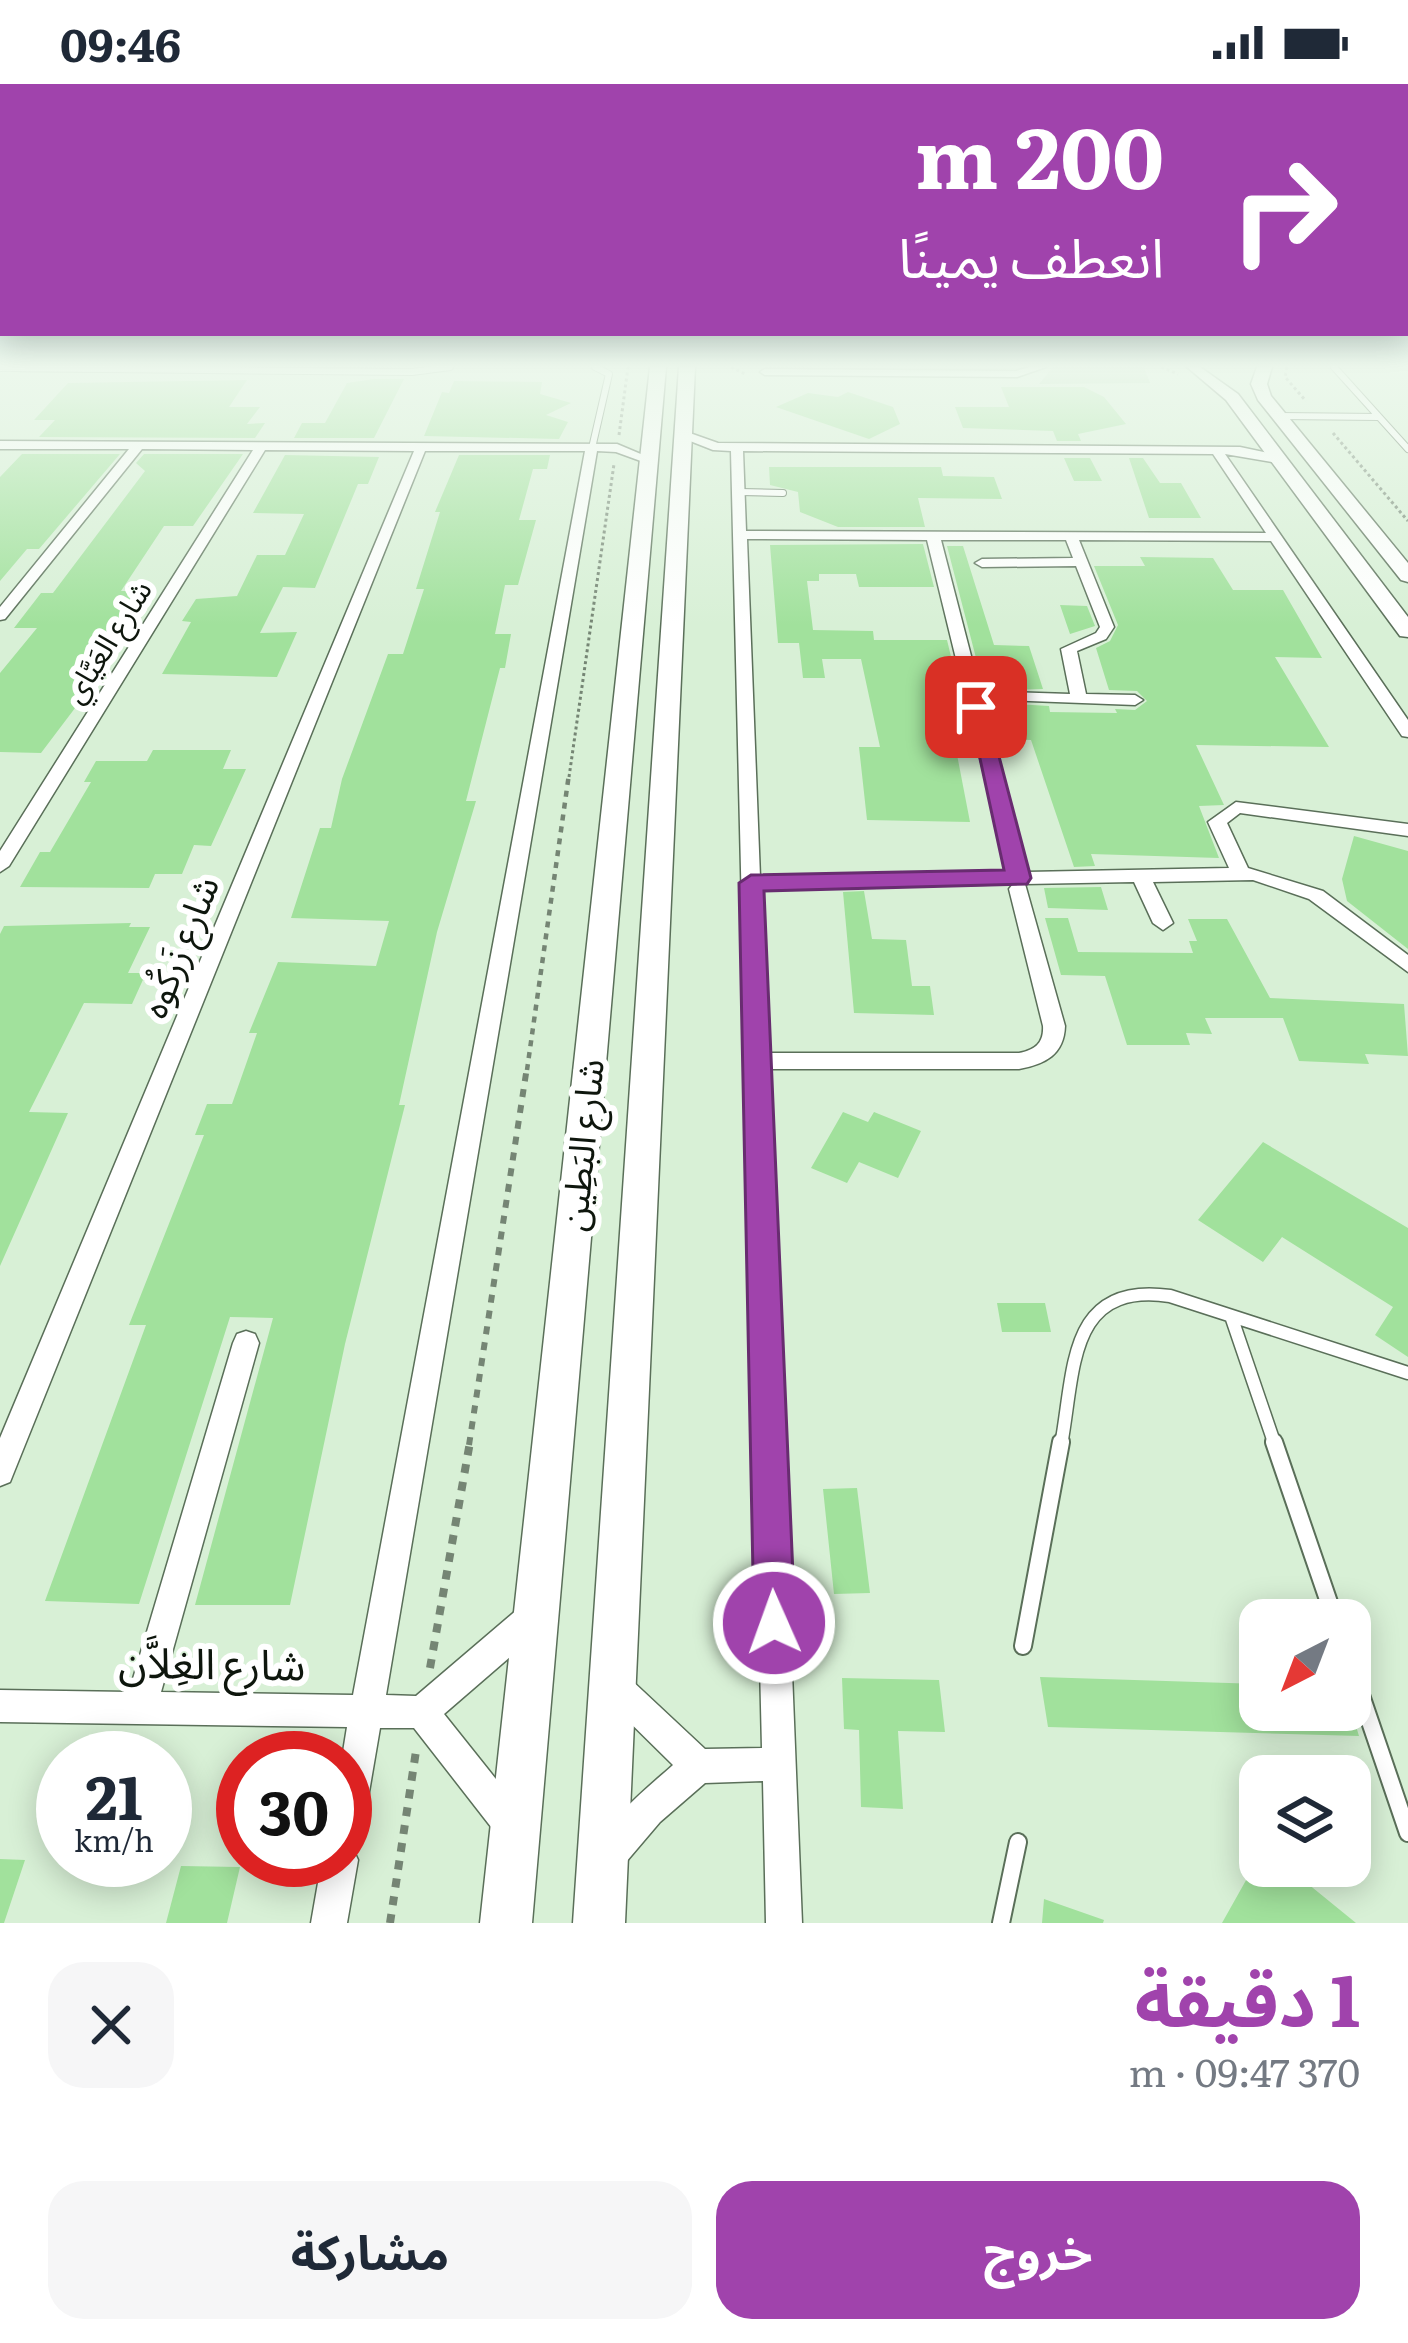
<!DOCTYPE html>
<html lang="ar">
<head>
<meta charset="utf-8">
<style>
  body { margin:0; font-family:Literata,"Noto Sans Arabic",serif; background:#f6f6f7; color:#1f2937; direction:rtl; height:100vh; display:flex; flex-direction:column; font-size:45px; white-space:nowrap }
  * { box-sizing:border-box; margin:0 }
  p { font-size:39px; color:#747a83 }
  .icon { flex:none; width:66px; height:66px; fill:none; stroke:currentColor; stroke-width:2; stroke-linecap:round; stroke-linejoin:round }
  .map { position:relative; height:1839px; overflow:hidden; direction:ltr }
  .sheet { display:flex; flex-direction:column; background:#fff; flex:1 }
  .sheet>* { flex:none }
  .hud { position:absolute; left:0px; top:0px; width:1410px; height:252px; box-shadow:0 6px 30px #0003; direction:rtl; background:#a043ac; color:#fff; overflow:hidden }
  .needle { width:78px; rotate:222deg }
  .fabs { position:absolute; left:1239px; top:1515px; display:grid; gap:24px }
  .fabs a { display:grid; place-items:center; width:132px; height:132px; border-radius:24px; background:#fff; box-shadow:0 6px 30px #0003; font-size:60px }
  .speed { position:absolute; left:36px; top:1647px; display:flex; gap:24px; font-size:60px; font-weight:700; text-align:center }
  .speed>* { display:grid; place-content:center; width:156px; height:156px; border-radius:50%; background:#fff; box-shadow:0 6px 30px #0003; line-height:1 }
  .speed small { font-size:30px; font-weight:400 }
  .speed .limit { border:18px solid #d22; background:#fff; color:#111 }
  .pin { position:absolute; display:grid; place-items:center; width:102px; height:102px; color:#fff; margin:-51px; border-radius:24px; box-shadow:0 6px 18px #0006 }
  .me { position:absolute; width:132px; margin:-66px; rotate:358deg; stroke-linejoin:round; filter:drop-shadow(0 0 9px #0008) }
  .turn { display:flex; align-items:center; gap:42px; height:252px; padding:0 48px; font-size:54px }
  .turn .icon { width:156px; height:156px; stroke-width:2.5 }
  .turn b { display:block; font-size:84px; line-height:102px }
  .round { display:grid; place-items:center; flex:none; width:126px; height:126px; border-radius:36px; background:#f6f6f7 }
  .head { display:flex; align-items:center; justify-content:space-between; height:204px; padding:0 48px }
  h1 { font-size:72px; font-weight:700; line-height:90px; color:#a043ac }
  .primary-button { display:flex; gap:24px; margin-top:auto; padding:24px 48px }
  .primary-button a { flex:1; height:138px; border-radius:36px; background:#a043ac; color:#fff; font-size:48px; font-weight:700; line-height:138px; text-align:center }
  .primary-button a+a { background:#f6f6f7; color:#1f2937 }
  .status { display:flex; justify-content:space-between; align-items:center; height:84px; padding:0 60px; background:#fff; direction:ltr }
  .status svg { height:33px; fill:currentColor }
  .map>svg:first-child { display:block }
</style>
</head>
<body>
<div class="status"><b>09:46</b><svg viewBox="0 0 49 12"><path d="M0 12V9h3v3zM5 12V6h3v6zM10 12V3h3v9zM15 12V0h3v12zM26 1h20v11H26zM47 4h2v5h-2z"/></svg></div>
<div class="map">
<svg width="1408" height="1839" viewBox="0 0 1408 1839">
  <rect width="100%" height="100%" fill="#d8f0d6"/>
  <path fill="#abd2a8" d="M1053 283H1144L1150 299 1039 300Z"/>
  <path fill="#a1e19c" d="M374 295H404L374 354H294L302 339H325L347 299Z
    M247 296 229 323H260L247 340 265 339 255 354 39 353 55 336H34L68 299Z
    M454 297 542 298 540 310 571 319 546 331 568 338 559 355 424 352 442 308 449 309Z
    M1001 303H1084L1104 313 1126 340 1078 350 1081 357H1057L1053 347 963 344 955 323H1009Z
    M848 308 893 323 900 340 869 355 776 323 808 309 838 313Z
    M22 370H120L39 465H27L0 497V393Z
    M144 370H243L193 442H164L121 507H151L100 591 41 669 0 668V589L37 544H14L41 509H53L145 387 136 379Z
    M285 371 379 373 368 400H358L315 504 283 503 260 549 297 548 277 593 162 590 191 538 182 537 196 515 237 512 257 471H285L304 430 253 429Z
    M459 371H550L547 385H533L519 436H536L518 501H505L495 550H511L505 584H500L466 717H476L437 848 399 1021H405L345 1260 290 1521H195L273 1234 230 1233 139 1520 45 1517 146 1241H129L204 1051H195L207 1020H232L257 949H249L278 878 376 882 389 837 291 834 320 744H331L342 695 388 570H403L424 505H416L440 428H435Z
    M1064 374H1090L1102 397H1074Z
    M1129 374H1143L1160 399H1181L1201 434H1149Z
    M769 383H941L943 392 994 393 1002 415 918 414 925 443H838L800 428 798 408 770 401Z
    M923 460 934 503H859L856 490H819V497H807L813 546 873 547 874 556H947L971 655H954L970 738 867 736 859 663H880L861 575H822L825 594H803L799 559H778L770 461Z
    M947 462H963L994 561 1029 562 1043 605 1004 606 1002 619 1049 622 1050 628 1117 629 1115 625 1135 626 1147 617 1137 607 1109 606 1096 564 1110 557 1118 541 1094 482H1145L1140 473 1213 474 1233 506H1283L1322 574 1275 573 1329 663 1196 661 1224 721 1199 722 1219 774 1091 770 1095 782 1074 783 1031 656 997 655Z
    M1060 521 1087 522 1095 542 1070 550Z
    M153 666H231L223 685H246L211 762 194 761 182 790H155L149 804 20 803 40 768H50L91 698H84L96 677H147Z
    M1354 752 1408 767V865L1347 817 1342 795Z
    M1101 803 1108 826 1048 824 1044 804Z
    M864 807 872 855 906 856 912 902H930L934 931 854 929 843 808Z
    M1045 834H1068L1078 868 1193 869 1189 857H1197L1188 835H1227L1270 914 1404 920 1408 972 1365 970 1369 980 1299 977 1283 934H1205L1212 950 1186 949 1190 961H1127L1105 892 1061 891Z
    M131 839 129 843H150L128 889H146L132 920 84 919 29 1028 68 1029 0 1182V850L4 842Z
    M843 1028 868 1038 874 1028 921 1047 898 1094 859 1078 847 1099 811 1084Z
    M1263 1058 1408 1144V1273L1375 1251 1393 1223 1282 1153 1263 1178 1198 1136Z
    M997 1219H1045L1051 1248H1002Z
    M857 1404 870 1509 834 1510 823 1405Z
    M1040 1593 1260 1600V1626H1351L1359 1652 1048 1643Z
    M842 1594 939 1596 945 1648 898 1647 903 1725 861 1723 859 1646 844 1645Z
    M0 1775 25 1776 4 1839H0Z
    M181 1782 240 1783 227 1839H166Z
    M1254 1782H1286L1356 1839H1222Z
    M1044 1815 1104 1836 1103 1839H1042Z"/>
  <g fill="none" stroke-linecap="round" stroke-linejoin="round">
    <g stroke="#5a6f59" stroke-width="8">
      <path id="service-far2" d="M1334 283 1408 365
        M0 284 412 288 450 283
        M1280 332 1379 333
        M592 364 609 290 595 283
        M739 408 783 409"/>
    </g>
    <g stroke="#5a6f59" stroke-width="15">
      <path id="service-far1" d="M1231 1232 1275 1361
        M1061 1361C1075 1287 1067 1197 1170 1212L1408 1289"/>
    </g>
    <g stroke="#5a6f59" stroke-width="20">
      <path id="service" d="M1274 1358 1335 1536
        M1023 1562 1061 1358
        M1350 1579 1408 1749
        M1001 1839 1018 1758"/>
    </g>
    <g stroke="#5a6f59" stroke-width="3">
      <path id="minor" d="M1029 283H1046L1017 293 765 291 760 288 765 285 1016 287Z
        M684 347 718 359 1240 363 1282 372V378L1278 379 1225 370 1408 636V653L1402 652 1271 457 1079 456 1114 543 1106 555 1077 567 1086 610 1135 611 1143 616 1135 621 1005 616V610L1011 608 1070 610 1061 565 1096 549 1100 543 1076 482 982 483 975 479 982 475 1073 474 1066 456H941L1027 788 1229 784 1208 738 1236 718 1408 740V752L1240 729 1227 739 1248 784 1323 807 1408 871V888L1309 815 1253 796 1153 798 1173 839 1163 846 1153 839 1134 798 1025 800 1065 942C1064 971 1045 980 1019 985H768L802 1839H766L763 1697 705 1699 660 1738 626 1778 614 1783 602 1778 597 1766C611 1732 646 1705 673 1681L606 1615 601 1604 606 1593 617 1588 628 1593 705 1665 762 1664 731 367 713 366 680 353 678 351ZM743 367 1213 370 1266 449 746 447ZM747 455 927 456 1008 788 760 793ZM1013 800 1009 805 1043 942C1044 959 1035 966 1019 969H767L761 805Z
        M0 357 617 360 655 376 649 380 616 368 597 367 386 1611 416 1612 518 1525 529 1520 540 1525 545 1536 540 1547 444 1630 519 1724 524 1736 519 1748 507 1753 495 1748 414 1644H380L362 1749 357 1761 352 1763 358 1776 347 1839H311L322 1776H345V1674H342L347 1643 0 1638V1606L129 1608 233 1259 237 1250 246 1247 255 1250 259 1259 161 1608 353 1611 585 367H425L14 1388 10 1398 0 1402V1354L414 367 265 366 9 782 0 788V767L253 366 142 365 5 535 0 536V523L129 365H0Z"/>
    </g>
    <g stroke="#5a6f59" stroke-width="3">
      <path id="secondary" d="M650 283H666L532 1839H480Z
        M679 283H695L625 1839H573Z
        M1187 283H1200L1238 310 1408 533V553L1400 552 1226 316Z
        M1257 283H1272L1267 300 1271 312 1408 479V498L1401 496 1258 316 1251 300Z"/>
    </g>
    <path stroke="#758574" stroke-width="3" stroke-dasharray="3 3" stroke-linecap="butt" d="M731 283 747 291
      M1161 283 1178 290
      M1287 283 1285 293 1306 317
      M1333 349 1408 437
      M619 351 628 283
      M569 693 614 380"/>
    <path stroke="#758574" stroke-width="4.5" stroke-dasharray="6 6" stroke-linecap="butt" d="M527 986 569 690"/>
    <path stroke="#758574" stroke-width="6" stroke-dasharray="8 8" stroke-linecap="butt" d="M469 1361 527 983"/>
    <path stroke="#758574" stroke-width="8" stroke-dasharray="9 9" stroke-linecap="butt" d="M430 1584 470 1358
      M390 1839 416 1667"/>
    <use href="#service-far2" stroke="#fff" stroke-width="6"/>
    <use href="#service-far1" stroke="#fff" stroke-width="12"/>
    <use href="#service" stroke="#fff" stroke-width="16"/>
    <use href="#minor" fill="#fff" fill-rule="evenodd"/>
    <use href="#secondary" fill="#fff" fill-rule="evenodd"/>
  </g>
  <linearGradient id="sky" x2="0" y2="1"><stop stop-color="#7fb9be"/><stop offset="0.52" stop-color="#edf8ed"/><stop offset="1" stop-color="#edf8ed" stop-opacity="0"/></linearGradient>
  <rect width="1408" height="541" fill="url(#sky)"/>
  <path fill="#a043ac" stroke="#682c70" stroke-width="3" d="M968 619 986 623 1031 794 1027 800 764 807 795 1539 789 1554 774 1560 760 1554 754 1539 739 799 751 791 1004 786Z"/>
  <g text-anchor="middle" stroke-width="12" stroke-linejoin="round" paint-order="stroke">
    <g font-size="30" fill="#0e160d" stroke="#fff">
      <text transform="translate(108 558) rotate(-58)" y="10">شارع العَيَّاي</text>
    </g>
    <g font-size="36" fill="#0e160d" stroke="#fff">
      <text transform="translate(180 863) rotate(-68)" y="13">شارع زَركُوه</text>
      <text transform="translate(582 1061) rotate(-84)" y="13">شارع البَطِين</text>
    </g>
    <g font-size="42" fill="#0e160d" stroke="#fff">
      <text transform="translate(212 1580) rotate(1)" y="15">شارع الغِلاَّن</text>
    </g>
  </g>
</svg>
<div class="fabs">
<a><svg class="needle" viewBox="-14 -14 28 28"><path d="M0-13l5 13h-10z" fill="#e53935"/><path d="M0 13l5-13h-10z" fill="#747a83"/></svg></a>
<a><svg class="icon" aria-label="layers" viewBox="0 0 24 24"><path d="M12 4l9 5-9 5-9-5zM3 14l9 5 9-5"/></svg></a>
</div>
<div class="speed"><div>21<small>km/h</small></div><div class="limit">30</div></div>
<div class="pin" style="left:976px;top:623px;background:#d93025"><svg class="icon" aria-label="arrive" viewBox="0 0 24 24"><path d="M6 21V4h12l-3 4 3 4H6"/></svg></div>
<svg class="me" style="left:774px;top:1539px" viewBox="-20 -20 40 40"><circle r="17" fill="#a043ac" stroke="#fff" stroke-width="3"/><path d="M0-11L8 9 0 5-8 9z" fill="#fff"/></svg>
<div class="hud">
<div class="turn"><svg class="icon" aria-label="right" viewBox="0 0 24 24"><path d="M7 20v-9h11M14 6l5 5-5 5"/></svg><div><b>200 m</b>انعطف يمينًا</div></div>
</div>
</div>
<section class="sheet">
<div class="head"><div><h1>1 دقيقة</h1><p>370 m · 09:47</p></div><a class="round"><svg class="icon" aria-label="close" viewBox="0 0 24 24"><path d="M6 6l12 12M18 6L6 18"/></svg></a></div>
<div class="primary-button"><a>خروج</a><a>مشاركة</a></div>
</section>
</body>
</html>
